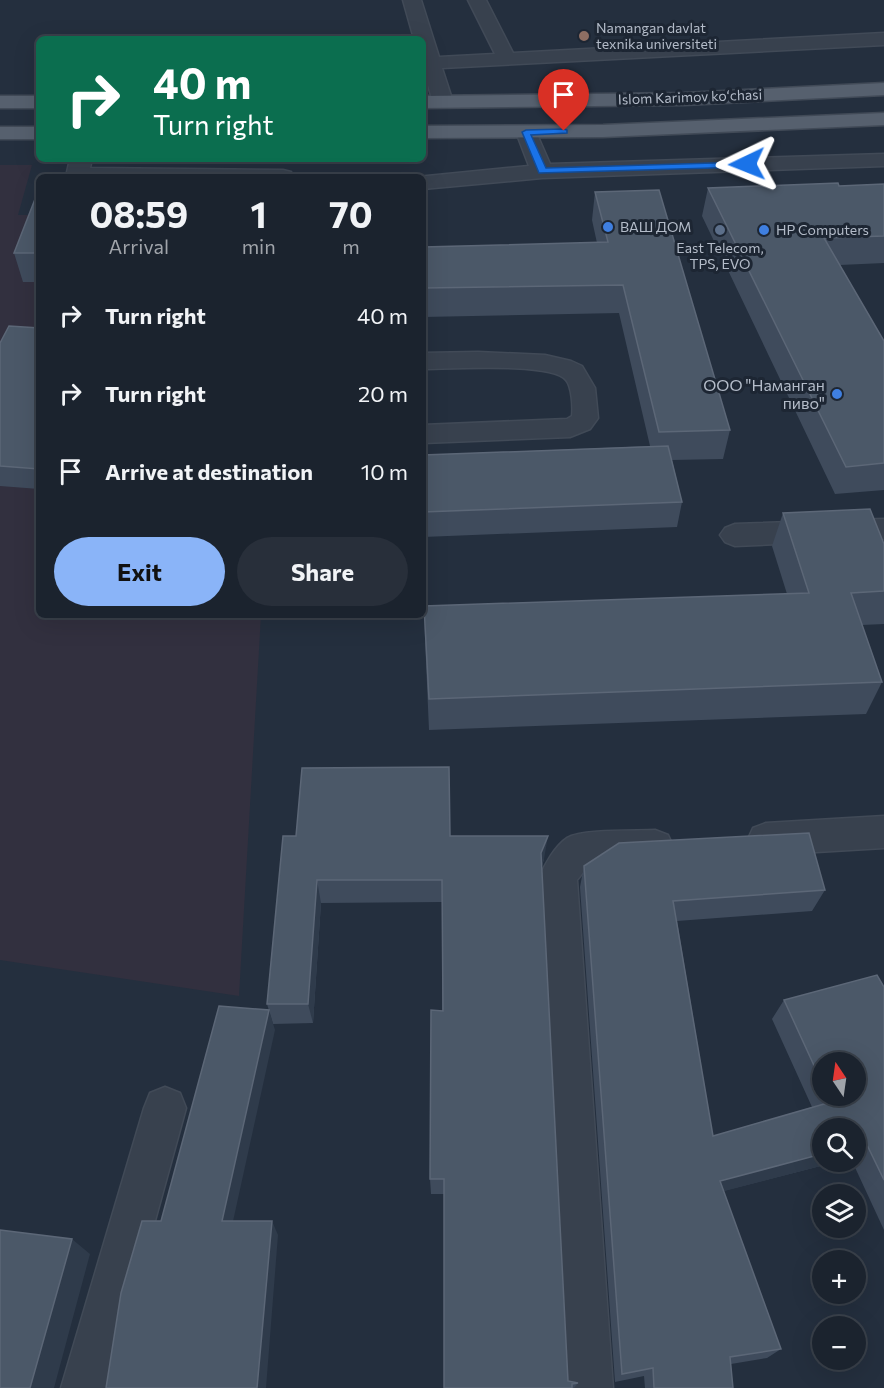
<!DOCTYPE html>
<html lang="en">
<head>
<meta charset="utf-8">
<style>
  body { margin:0; font-family:Commissioner,sans-serif; background:#282f3a; color:#f1f3f6; height:100vh; display:flex; flex-direction:column; font-size:22px; white-space:nowrap }
  * { box-sizing:border-box; margin:0 }
  p { font-size:20px; color:#a0a4aa }
  .icon { flex:none; width:33px; height:33px; fill:none; stroke:currentColor; stroke-width:2; stroke-linecap:round; stroke-linejoin:round }
  .map { position:relative; flex:1; overflow:hidden }
  .sheet { position:absolute; left:36px; top:174px; width:390px; height:444px; display:flex; flex-direction:column; background:#1b232e; border-radius:9px; box-shadow:0 6px 24px #0002,0 0 0 2px #39404a }
  .sheet>* { flex:none }
  .hud { position:absolute; left:36px; top:36px; width:390px; height:126px; border-radius:9px; box-shadow:0 6px 24px #0002,0 0 0 2px #39404a; background:#0b6e4f; color:#fff; overflow:hidden }
  .needle { width:39px; rotate:347deg }
  .controls { position:absolute; left:812px; top:1052px; display:grid; gap:12px }
  .controls a { display:grid; place-items:center; width:54px; height:54px; border-radius:50%; background:#1b232e; box-shadow:0 6px 24px #0002,0 0 0 2px #39404a; font-size:30px }
  .pin { position:absolute; display:grid; place-items:center; width:51px; height:51px; color:#fff; margin:-62px -26px; border-radius:50% 50% 50% 0; rotate:-45deg; box-shadow:0 0 6px #0007 }
  .pin .icon { rotate:45deg }
  .me { position:absolute; width:66px; margin:-33px; rotate:268deg; stroke-linejoin:round; filter:drop-shadow(0 0 4px #0008) }
  .turn { display:flex; align-items:center; gap:21px; height:126px; padding:0 18px; font-size:27px }
  .turn .icon { width:78px; height:78px; stroke-width:2.5 }
  .turn b { display:block; font-size:42px; line-height:51px }
  .eta { display:flex; justify-content:space-evenly; align-items:center; height:102px; text-align:center }
  .eta b { font-size:36px; font-weight:700; line-height:42px }
  .primary-button { display:flex; gap:12px; margin-top:auto; padding:12px 18px }
  .primary-button a { flex:1; height:69px; border-radius:36px; background:#8ab4f8; color:#111; font-size:24px; font-weight:700; line-height:69px; text-align:center }
  .primary-button a+a { background:#282f3a; color:#f1f3f6 }
  ul { padding:0; list-style:none }
  li { display:flex; align-items:center; gap:18px; height:78px; padding:0 18px }
  li div { flex:1 }
  li b { display:block; font-size:22px }
  li em { font-style:normal }
  .map>svg:first-child { display:block }
</style>
</head>
<body>
<div class="map">
<svg width="884" height="1388" viewBox="0 0 884 1388">
  <rect width="100%" height="100%" fill="#242f3e"/>
  <path fill="#32303f" d="M0 165H32L18 215H39V615H261L239 996 0 960Z"/>
  <g fill="none" stroke-linecap="round" stroke-linejoin="round">
    <g stroke="#414a57" stroke-width="3">
      <path id="minor" d="M403 0H421L439 57 495 54 468 0H486L513 53 884 33V45L442 68 453 102 450 106H436L433 102 423 68V39H414Z
        M526 126 533 128 536 132 550 164 884 154V166L542 178 423 189V177H417L529 166 516 132 519 128Z
        M70 159H92L90 168 283 170 291 172 294 177H72L67 172Z
        M478 352 545 355 571 361 582 366 595 388 598 418 590 429 570 437 423 443V425L567 419 572 416C573 407 572 387 566 380 552 362 448 369 423 369V353Z
        M884 519V539L735 546 725 542 720 535 725 528 735 524Z
        M884 816V848L766 855 753 850 748 839 753 828 766 823Z
        M655 830 668 835 673 846 668 857 655 862 589 865 577 880 613 1388H565L540 876C545 864 555 846 567 838 581 829 636 831 655 830Z
        M165 1087 180 1093 186 1108 109 1388H61L144 1108 150 1093Z"/>
    </g>
    <g stroke="#414a57" stroke-width="3">
      <path id="major" d="M884 83V95L684 105 423 108V96L684 93Z
        M0 96H39V108H0Z
        M884 113V125L603 137 423 138V126L603 125Z
        M0 127H39V139H0Z"/>
    </g>
    <use href="#minor" fill="#38414e" fill-rule="evenodd"/>
    <use href="#major" fill="#56606e" fill-rule="evenodd"/>
  </g>
  <path fill="#3f4b5c" fill-rule="evenodd" d="M884 184V263L840 265 884 341V490L835 494 702 216 708 188 839 186Z
    M595 192 730 430 723 459 672 460 682 502 677 527 423 537V455L650 446 619 313 423 317V247L597 243 592 220Z
    M39 194V282H23L14 253Z
    M39 328V489L0 486V343Z
    M783 513 884 544V624L862 625 882 682 866 714 429 730 425 639 424 606 787 594 772 546Z
    M296 836H450L544 859 542 866 568 1381 578 1383 574 1388H444V1194H431L430 1179 442 1011V902L321 903 313 1023 273 1024 267 1004Z
    M584 866 825 890 812 911 677 921 713 1136 812 1107 772 1019 784 1000 884 987V1230L852 1161H855V1128L822 1161H840L723 1191 781 1349 767 1358 731 1364 733 1388H645L644 1376 615 1382 580 887ZM822 1062 855 1095H822Z"/>
  <path fill="#2f3b4b" d="M548 836 544 859 538 876 541 853Z
    M317 880 321 903 313 1023 308 1004Z
    M269 1010 275 1030 230 1235 222 1221Z
    M866 1143 855 1154V1146Z
    M822 1154V1161H840L709 1195 720 1181Z
    M272 1221 278 1235 266 1388H257Z
    M72 1239 90 1254 54 1388H30Z"/>
  <path fill="#4b5868" stroke="#5c6777" stroke-width="1.5" d="M838 183 839 186 884 184V236L824 238 884 341V463L846 467 708 188Z
    M659 190 730 430 659 432 623 285 423 288V247L608 242 595 192Z
    M37 194H39V253H14Z
    M9 326 39 328V469L0 466V343Z
    M668 446 682 502 423 512V455Z
    M870 509 884 544V591L851 593 882 682 429 699 424 606 809 593 783 513Z
    M449 767 450 836H548L541 853 568 1381 578 1383 572 1384V1388H444V1179H430L431 1010 443 1011 442 880H317L308 1004H267L283 836H296L302 768Z
    M809 833 825 890 673 901 713 1136 831 1102 828 1095H855V1062H822V1083L784 1000 877 975 884 987V1180L866 1143 855 1146V1128H822V1154L720 1181 781 1349 730 1357 733 1388H654L653 1368 622 1374 584 866 619 843Z
    M219 1006 269 1010 222 1221H272L257 1388H106L121 1293 142 1221H161Z
    M0 1230 72 1239 30 1388H0Z"/>
  <path fill="#1a73e8" stroke="#114b97" stroke-width="1.5" d="M564 129 567 130V133L531 135 546 168 747 162 752 164 747 167 539 173 522 132 526 130Z"/>
  <circle fill="#8d6e63" stroke="#1d2633" stroke-width="2" cx="584" cy="36" r="6"/>
  <g fill="#3f7fe0" stroke="#1d2633" stroke-width="2">
    <circle cx="608" cy="227" r="6"/>
    <circle cx="764" cy="230" r="6"/>
    <circle cx="837" cy="394" r="6"/>
  </g>
  <circle fill="#5c6f8a" stroke="#1d2633" stroke-width="2" cx="720" cy="230" r="6"/>
  <g text-anchor="middle" stroke-width="6" stroke-linejoin="round" paint-order="stroke">
    <g font-size="14" fill="#b4bcc9" stroke="#1d2633" text-anchor="start">
      <text x="596" y="33">Namangan davlat<tspan x="596" dy="16">texnika universiteti</tspan></text>
      <text x="620" y="232">ВАШ ДОМ</text>
      <text x="776" y="235">HP Computers</text>
      <text x="720" y="253" text-anchor="middle">East Telecom,<tspan x="720" dy="16">TPS, EVO</tspan></text>
    </g>
    <g font-size="14" fill="#b4bcc9" stroke="#1d2633">
      <text transform="translate(690 97) rotate(-2)" y="5">Islom Karimov koʻchasi</text>
    </g>
    <g font-size="16" fill="#b4bcc9" stroke="#1d2633" text-anchor="end">
      <text x="825" y="391">ООО "Наманган<tspan x="825" dy="18">пиво"</tspan></text>
    </g>
  </g>
</svg>
<div class="controls">
<a><svg class="needle" viewBox="-14 -14 28 28"><path d="M0-13l5 13h-10z" fill="#e53935"/><path d="M0 13l5-13h-10z" fill="#a0a4aa"/></svg></a>
<a><svg class="icon" aria-label="search" viewBox="0 0 24 24"><circle cx="10" cy="10" r="6"/><path d="M15 15l6 6"/></svg></a>
<a><svg class="icon" aria-label="layers" viewBox="0 0 24 24"><path d="M12 4l9 5-9 5-9-5zM3 14l9 5 9-5"/></svg></a>
<a>+</a>
<a>−</a>
</div>
<div class="pin" style="left:564px;top:131px;background:#d93025"><svg class="icon" aria-label="arrive" viewBox="0 0 24 24"><path d="M6 21V4h12l-3 4 3 4H6"/></svg></div>
<svg class="me" style="left:747px;top:164px" viewBox="-20 -20 40 40"><path d="M0-17L14 15 0 8-14 15z" fill="#1a73e8" stroke="#fff" stroke-width="4"/></svg>
<div class="hud">
<div class="turn"><svg class="icon" aria-label="right" viewBox="0 0 24 24"><path d="M7 20v-9h11M14 6l5 5-5 5"/></svg><div><b>40 m</b>Turn right</div></div>
</div>
<section class="sheet">
<div class="eta">
<div><b>08:59</b><p>Arrival</p></div>
<div><b>1</b><p>min</p></div>
<div><b>70</b><p>m</p></div>
</div>
<ul>
<li><svg class="icon" aria-label="right" viewBox="0 0 24 24"><path d="M7 20v-9h11M14 6l5 5-5 5"/></svg><div><b>Turn right</b></div><em>40 m</em></li>
<li><svg class="icon" aria-label="right" viewBox="0 0 24 24"><path d="M7 20v-9h11M14 6l5 5-5 5"/></svg><div><b>Turn right</b></div><em>20 m</em></li>
<li><svg class="icon" aria-label="arrive" viewBox="0 0 24 24"><path d="M6 21V4h12l-3 4 3 4H6"/></svg><div><b>Arrive at destination</b></div><em>10 m</em></li>
</ul>
<div class="primary-button"><a>Exit</a><a>Share</a></div>
</section>
</div>
</body>
</html>
